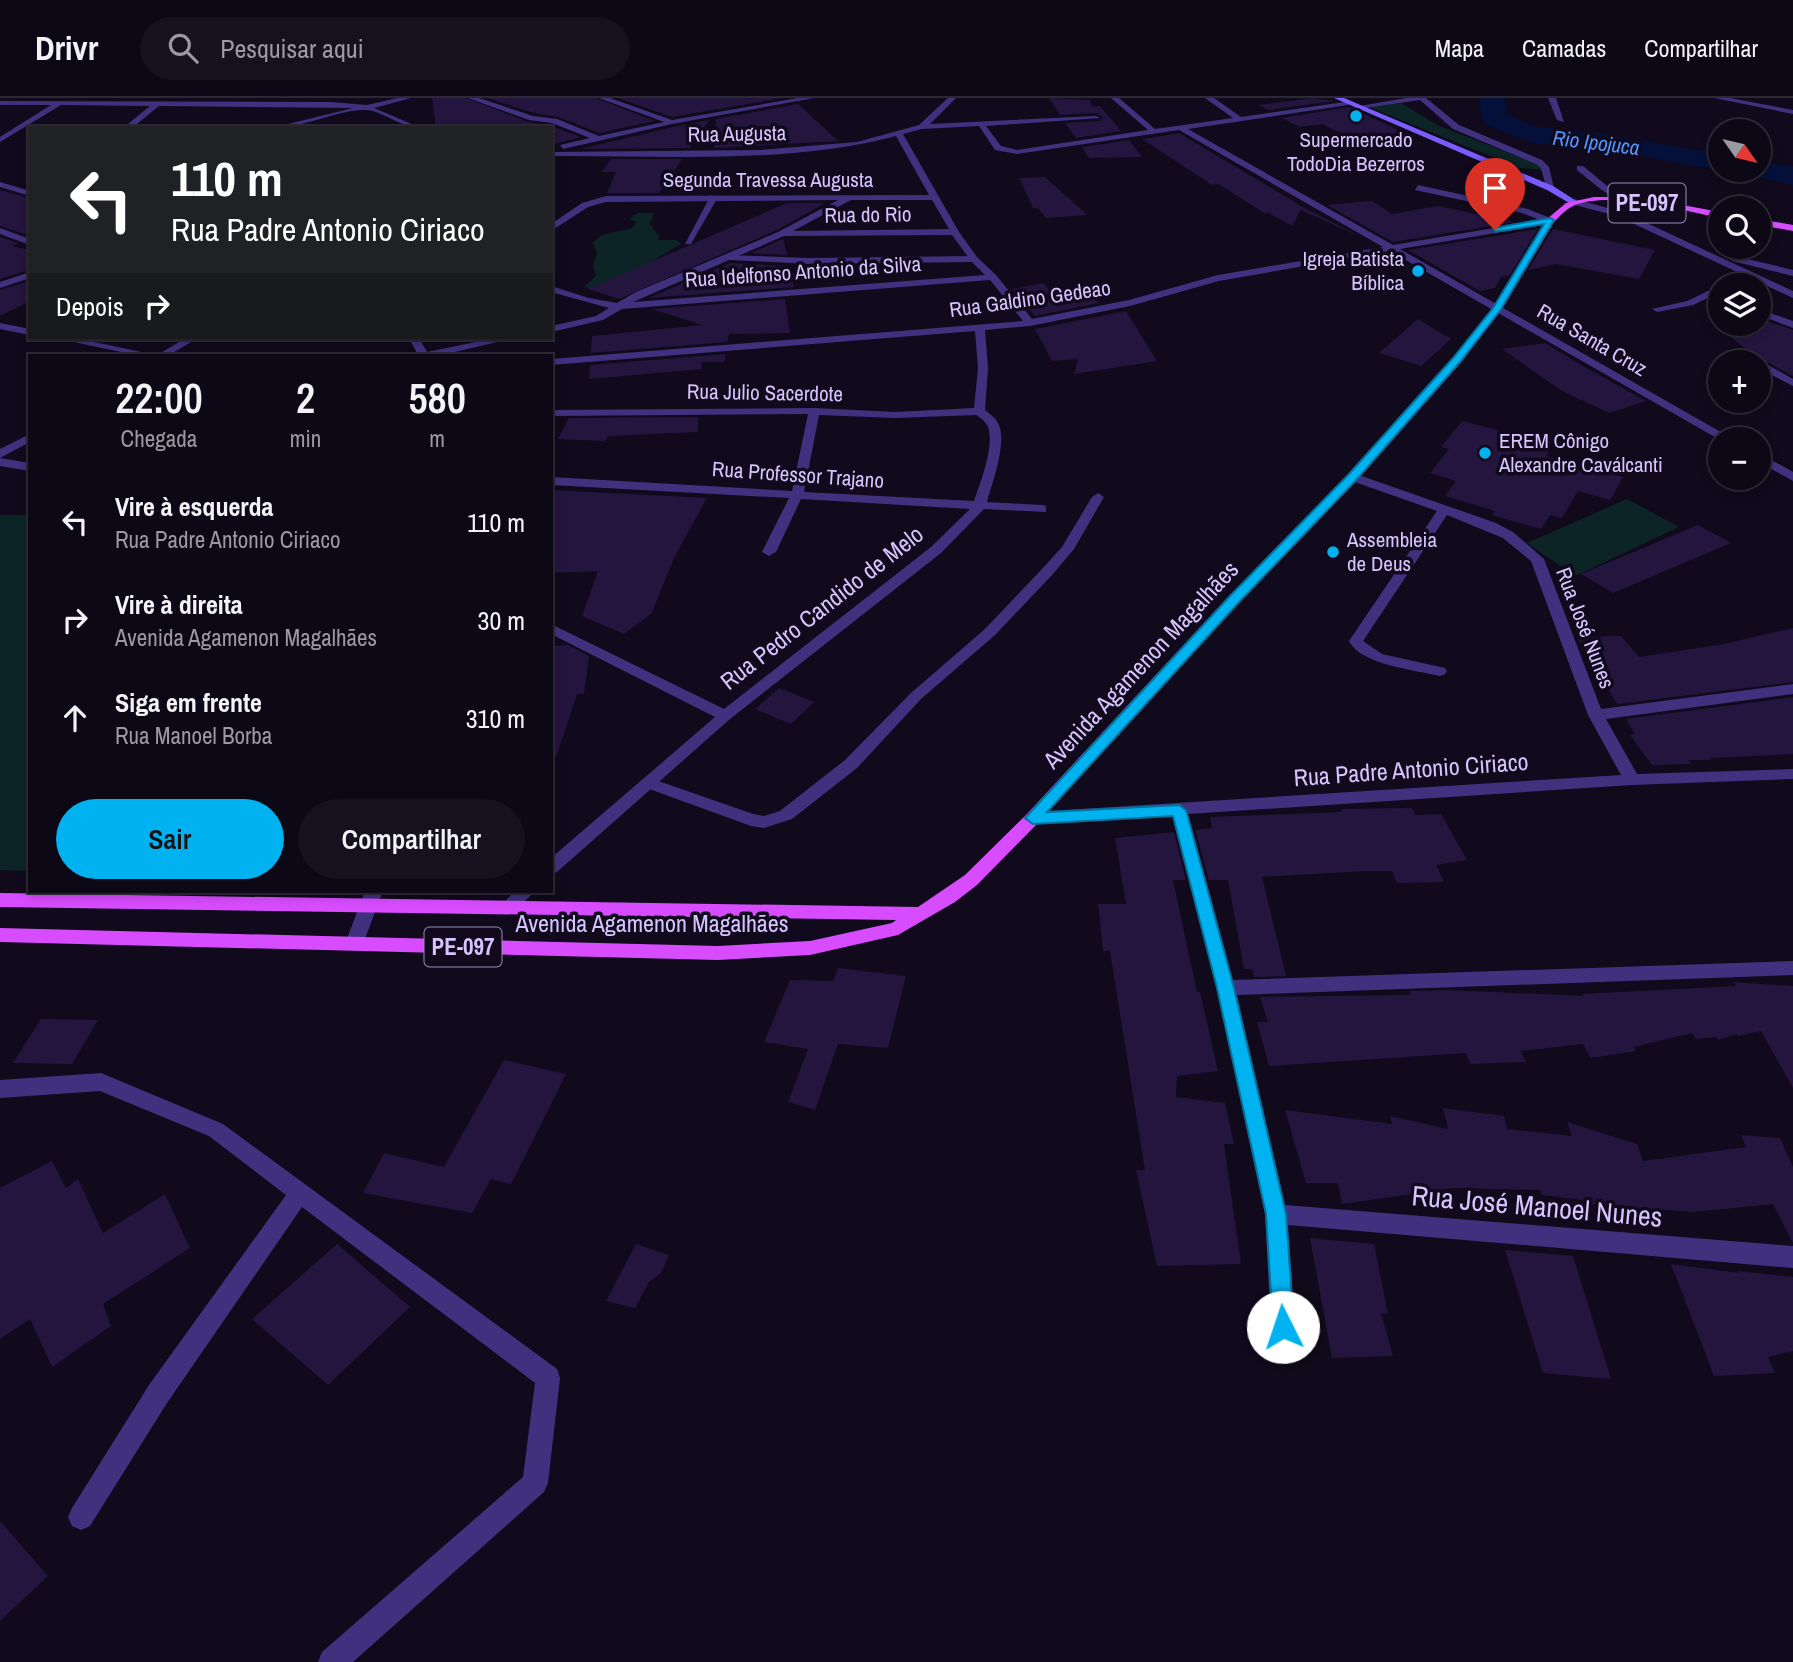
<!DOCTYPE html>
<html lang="pt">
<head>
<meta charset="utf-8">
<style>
  body { margin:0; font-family:"Archivo Narrow",sans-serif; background:#15111e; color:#f1f3f6; height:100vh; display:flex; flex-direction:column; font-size:26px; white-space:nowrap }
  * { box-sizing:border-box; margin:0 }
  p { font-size:23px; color:#9a9aa0 }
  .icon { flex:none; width:38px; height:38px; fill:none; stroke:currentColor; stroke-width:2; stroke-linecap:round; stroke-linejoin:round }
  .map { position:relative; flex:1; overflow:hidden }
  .details { position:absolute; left:28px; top:256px; width:525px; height:539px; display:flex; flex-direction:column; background:#0c0815; border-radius:0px; box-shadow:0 4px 10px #0003,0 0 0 2px #2c2934 }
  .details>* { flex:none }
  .guide { position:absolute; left:28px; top:28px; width:525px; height:214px; border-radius:0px; box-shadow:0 4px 10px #0003,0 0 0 2px #2c2934; background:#202124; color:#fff; overflow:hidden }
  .needle { width:46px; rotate:124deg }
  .buttons { position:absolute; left:1708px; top:21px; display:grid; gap:14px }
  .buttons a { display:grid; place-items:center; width:63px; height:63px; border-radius:50%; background:#0c0815; box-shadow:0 4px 10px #0003,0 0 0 2px #2c2934; font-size:35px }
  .pin { position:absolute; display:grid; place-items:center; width:60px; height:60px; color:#fff; margin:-72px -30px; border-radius:50% 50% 50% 0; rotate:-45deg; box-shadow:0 0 7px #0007 }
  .pin .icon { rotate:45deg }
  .me { position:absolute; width:77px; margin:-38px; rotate:356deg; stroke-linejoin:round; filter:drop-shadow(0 0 5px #0008) }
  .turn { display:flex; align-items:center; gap:24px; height:147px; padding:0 28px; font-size:32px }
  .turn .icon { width:91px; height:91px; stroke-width:2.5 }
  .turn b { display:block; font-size:49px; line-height:60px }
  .then { display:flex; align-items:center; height:66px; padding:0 28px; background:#0003; gap:14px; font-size:26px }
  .eta { display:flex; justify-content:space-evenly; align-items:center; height:119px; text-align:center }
  .eta b { font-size:42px; font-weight:600; line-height:49px }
  .cta { display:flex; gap:14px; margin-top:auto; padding:14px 28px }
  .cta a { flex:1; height:80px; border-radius:42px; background:#00b3f0; color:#111; font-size:28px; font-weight:600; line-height:80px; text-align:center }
  .cta a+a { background:#15111e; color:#f1f3f6 }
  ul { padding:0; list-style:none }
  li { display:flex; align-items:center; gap:21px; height:98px; padding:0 28px }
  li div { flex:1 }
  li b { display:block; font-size:26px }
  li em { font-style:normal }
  header { display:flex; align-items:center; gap:42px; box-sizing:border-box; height:98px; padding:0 35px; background:#0c0815; border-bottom:2px solid #2c2934 }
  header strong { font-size:33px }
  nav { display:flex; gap:38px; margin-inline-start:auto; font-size:24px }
  .search { width:490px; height:63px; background:#15111e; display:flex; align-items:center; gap:18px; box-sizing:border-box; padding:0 24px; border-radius:38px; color:#9a9aa0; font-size:26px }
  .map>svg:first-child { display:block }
</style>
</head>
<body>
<header>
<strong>Drivr</strong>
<div class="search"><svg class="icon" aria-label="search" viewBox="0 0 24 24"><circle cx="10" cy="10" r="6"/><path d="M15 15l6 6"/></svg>Pesquisar aqui</div>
<nav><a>Mapa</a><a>Camadas</a><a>Compartilhar</a></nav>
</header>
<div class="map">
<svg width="1793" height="1564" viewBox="0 0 1793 1564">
  <rect width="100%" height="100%" fill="#100a1c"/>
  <path fill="#0d2427" d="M1401 5 1439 28 1543 68 1546 72 1520 70 1369 9Z
    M638 115H654L650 126 659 138 658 142H677L681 146 603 193 584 189 596 178 593 169 597 154 592 145 602 137 633 130 636 124 629 121Z
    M1627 401 1679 429 1575 478 1527 445Z
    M0 417H30V773L0 772Z"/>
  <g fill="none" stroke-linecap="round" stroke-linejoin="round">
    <path fill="#05103a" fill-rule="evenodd" d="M1479 0H1505L1507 17 1538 29 1599 35 1720 56V72H1723H1720L1599 51 1533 45 1486 27 1482 21Z
      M1759 63 1793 69V87L1749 77 1745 72H1759Z"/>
  </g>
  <path fill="#24153f" d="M432 0H466L528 24 551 28 581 39 551 47V30H436Z
    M487 0H596L655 23 599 35 558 19 534 15Z
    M618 0H783L672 19Z
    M1049 0 1090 2 1092 9 1100 8 1121 33 1076 40 1065 25 1100 23 1103 19 1096 15 1060 17Z
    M1313 0 1334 3 1268 12 1258 7Z
    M798 6 838 43 714 50 716 21Z
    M1349 9 1405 35 1357 43 1322 26 1300 29 1281 20Z
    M709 22 690 50 580 51 673 29Z
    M1179 35 1303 109 1361 139 1301 112 1292 128 1267 114 1266 116 1218 86 1212 87 1142 41Z
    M1129 42 1142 59 1089 60 1082 49Z
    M611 61H682L659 95H607L616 74H602Z
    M1045 79 1087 117 1046 120 1038 110H1033L1019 80Z
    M0 92 30 100V138L0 128Z
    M1372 103 1392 116 1438 108 1515 124 1393 144 1327 107Z
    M787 105H825L777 132 619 201 588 191Z
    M1538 131 1510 177 1501 179 1495 190 1480 193 1408 152Z
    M1553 131 1655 152 1639 181 1556 166 1528 172Z
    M0 139 18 145 12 148 30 152V172L0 181Z
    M783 141 787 157 751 155Z
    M730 165 789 168 794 189 648 200Z
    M30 183V203L0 218V192Z
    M1043 185 1054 197 1082 192 1099 205 1035 218 1012 191Z
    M785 201 790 235 729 236 727 244 591 255 592 238 702 227 652 211Z
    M1126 213 1157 263 1074 276 1078 261 1052 263 1035 231Z
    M1759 220 1793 232V278L1769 265 1762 264 1721 231 1736 226H1759Z
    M1418 221 1451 241 1421 268 1379 255Z
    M1545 245 1583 268 1646 303 1609 315 1562 293 1502 251Z
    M726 256 724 264H701L702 271 589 281 590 267Z
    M698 319V334L608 338 605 343 558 341 569 320Z
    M1462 323 1525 339 1521 344 1550 352 1546 358 1623 379 1610 402 1578 393 1562 420 1550 417 1541 431 1492 417 1495 413 1445 398 1456 383 1430 375 1449 351 1441 349Z
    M551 392 707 400 675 458 651 516 624 536 582 518 598 473 551 475Z
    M1698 427 1731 445 1613 495 1581 476Z
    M1793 530V584L1617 606 1577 539 1621 538 1639 559 1724 546Z
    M568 547 589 558 584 596H577L556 659 551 658V548Z
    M779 590 814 604 791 626 755 611Z
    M1793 599V656L1710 660 1711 662H1688L1691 666 1652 667 1630 637 1635 636 1626 621Z
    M1412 710 1415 717 1441 716 1467 762 1436 767 1444 784 1397 785 1392 773H1365L1262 779 1286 878 1254 879 1252 871H1244L1228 782H1209L1195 732 1212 730 1210 719 1342 714 1341 711Z
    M1174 734 1186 782H1173L1197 894H1200L1218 973 1177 978 1176 999 1225 1005 1234 1046H1224L1241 1166 1157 1168 1136 1072H1145L1110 853H1103L1098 806H1126L1115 740Z
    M838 870 906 878 888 950 838 946 815 1012 788 1004 808 951 764 944 790 882 833 883Z
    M1733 884 1793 888V990L1761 933 1738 938 1736 936 1718 942 1716 939 1696 941 1692 935 1634 949 1636 953 1591 960 1583 946 1521 953 1526 964 1470 966 1466 955 1269 968 1257 924H1268L1260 899 1411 897 1409 893 1447 892 1584 898 1582 896 1736 888Z
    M41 921 98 922 72 966 13 965Z
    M504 962 566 976 511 1086 491 1081 472 1115 363 1095 384 1055 444 1069Z
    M1443 1010 1504 1018 1507 1031 1572 1038 1567 1024 1637 1046 1643 1063 1746 1049 1741 1037 1780 1040 1793 1069V1145L1773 1106 1693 1114 1591 1106V1103L1542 1097 1540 1092 1454 1090 1342 1106 1338 1085H1306L1285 1012 1392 1026 1390 1018 1448 1031Z
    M52 1063 66 1090 78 1081 103 1135 165 1096 190 1150 103 1206 111 1228 52 1269 30 1221 0 1241V1090Z
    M1310 1140 1374 1146 1388 1216 1381 1215 1393 1258 1332 1260Z
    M337 1146 410 1209 328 1287 252 1221Z
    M636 1146 669 1157 661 1175 649 1184 635 1210 606 1203Z
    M1505 1152 1573 1158 1611 1281 1543 1275Z
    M1671 1166 1739 1175 1738 1173 1793 1179V1253L1768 1259 1775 1275 1714 1278Z
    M0 1423 48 1478 0 1523Z"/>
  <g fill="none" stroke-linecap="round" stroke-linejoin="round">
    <path fill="#40317f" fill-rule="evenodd" d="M711 97 718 99 691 146H685Z
      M727 157 810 160 974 158 979 161 974 164 810 166 730 162 725 159Z
      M1706 193 1720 196V203L1706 197Z
      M1759 211 1793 223V230L1759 217Z
      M1098 395 1104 399 1074 451 1052 477 995 537 921 601 857 670 792 721 764 730 751 728 641 688 639 684 647 679 753 716 764 718 780 713 845 662 911 595 985 531 1042 471 1062 449 1092 399Z"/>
    <path fill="#40317f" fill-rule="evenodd" d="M398 0H411L374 10 421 30C400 30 381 11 364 12 333 13 304 30 272 30L353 10 159 8 132 30H123L150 8 61 7 0 44V39L51 7H0V3L330 4 367 7Z
      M468 0H479L533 18 557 21 599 38 664 24 599 0H610L672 22 798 0H814L672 26 563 51 560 47 590 40 552 25 529 22Z
      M948 0H956L930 26 1096 18 1100 20 986 28 1001 48 1017 52 1148 32 1111 0H1119L1155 31 1233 20 1205 0H1214L1241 19 1351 3 1348 7 1188 31 1393 147 1540 122 1522 115 1415 92 1418 87 1528 111 1553 121V125L1550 126 1400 151 1733 341 1720 342 1390 153 1219 183 1130 208 1030 228 985 232 988 270 985 312C989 315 994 319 997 323 1009 341 992 385 987 404L1042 407 1046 408V414L984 411 941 455 730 621 557 774 551 776V760L715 619 551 536V526L724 611 931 449 970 411 801 401 776 454 769 458 762 454 789 400 551 387V379L792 393 808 316 551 318V312L814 310 895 314 974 310 978 270 975 233 551 267V261L1023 223 990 182 622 211 603 222 551 234V228L596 218 609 210 551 194V188L589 200 617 205 636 194 778 134 838 102 606 104 588 109 551 133V126L582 105 606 98 929 97 896 38C787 67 664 57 551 58V54L760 52 857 44 919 27ZM979 28 995 52 1017 56 1179 32 1383 149 1218 177 1129 202 1032 221 996 177 977 159 959 134 903 36 922 31ZM851 102H932L949 131 793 133ZM952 137 971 163 985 177 633 204 784 138ZM819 317 895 320 976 317C981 320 986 324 988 329 995 348 980 385 974 403L804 394Z
      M1406 0H1426L1459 27 1542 62 1549 69 1554 90 1547 92 1541 70 1536 66 1453 31 1420 2 1358 11 1354 9Z
      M1548 0H1556L1564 24 1557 22Z
      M1714 0H1730L1793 12V16Z
      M1577 68H1583L1611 91 1634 103C1620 111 1589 81 1577 72Z
      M0 84 30 93V98L0 89Z
      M1574 101 1623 114 1793 193V200L1617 118 1571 106Z
      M0 130 30 141V147L0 136Z
      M1735 158 1793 172V178L1732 163 1730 161Z
      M30 174V180L0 190V184Z
      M1721 187 1720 194 1693 207 1657 214 1652 211 1687 203Z
      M0 225 30 231V237L0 231Z
      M55 240H75L156 257H135Z
      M186 240H198L169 257H157Z
      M409 240H419L427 254 495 240H514L442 257H418Z
      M1760 267H1768L1793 281V288L1760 271Z
      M30 336V344L0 360V351Z
      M1759 355 1793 374V383L1759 364Z
      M0 360 30 365V373L0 368Z
      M1353 375 1496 425 1513 434 1544 461 1601 611 1793 586V596L1606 621 1637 676 1793 671V681L1632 687 1188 716 1233 882 1793 863V877L1237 897 1285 1107 1793 1148V1170L1288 1127 1295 1229 1291 1237 1283 1240 1275 1237 1271 1229 1265 1116 1217 890 1172 717 1033 726 1025 720 1033 714 1621 677 1588 617 1531 463 1503 440 1447 417 1363 543 1382 556 1445 570 1447 573 1445 576 1440 578C1415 572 1361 567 1349 543L1437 413 1349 382V376Z
      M365 793H383L363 846 360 851H348L345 846Z
      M515 793H535L512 816H500L497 811Z
      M101 975 223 1026 557 1271 560 1280 548 1385 544 1394 353 1564H318L322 1554 523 1379 535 1285 302 1109 167 1305 90 1428 81 1432 72 1428 68 1419 72 1410 149 1287 286 1097 209 1038 100 993 0 1000V982Z"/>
    <path fill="#7a5cff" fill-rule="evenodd" d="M1334 0H1344L1553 88 1578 104 1571 106 1547 92Z"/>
    <path fill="#d84cff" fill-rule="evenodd" d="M1594 99C1637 98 1678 106 1720 114V120C1682 112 1612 93 1575 107 1566 111 1560 118 1554 124L1502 211 1461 264 1357 382 1240 503 1039 724 977 787 955 804 898 837 810 857 718 862 0 844V830L718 848 810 843 892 825 896 822 0 809V795L918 809 965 777 1027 716 1230 497 1349 376 1453 260 1493 210 1547 121 1566 105Z
      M1759 121 1793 127V133L1759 127Z"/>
  </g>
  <path fill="#00b3f0" stroke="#00749c" stroke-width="2" d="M1550 120 1554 122 1501 211 1460 264 1357 381 1240 503 1047 714 1179 707 1186 712 1234 890 1286 1116 1294 1229 1291 1237 1283 1240 1276 1237 1273 1229 1266 1116 1217 890 1173 718 1033 726 1025 720 1231 497 1349 376 1453 260 1493 210 1544 126 1495 134 1493 130Z"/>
  <g fill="#00b3f0" stroke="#100a1c" stroke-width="2.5">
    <circle cx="1356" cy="18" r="7"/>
    <circle cx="1418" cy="173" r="7"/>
    <circle cx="1485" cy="355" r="7"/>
    <circle cx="1333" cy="454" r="7"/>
  </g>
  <g text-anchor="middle" stroke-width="7" stroke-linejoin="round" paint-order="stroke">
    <g font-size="21" fill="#d5c5ff" stroke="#100a1c">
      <text transform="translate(737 36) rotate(-1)" y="7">Rua Augusta</text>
      <text x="768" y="89">Segunda Travessa Augusta</text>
      <text transform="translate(868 117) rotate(-1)" y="7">Rua do Rio</text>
      <text transform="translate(803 174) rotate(-4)" y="7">Rua Idelfonso Antonio da Silva</text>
      <text transform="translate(1030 201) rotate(-8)" y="7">Rua Galdino Gedeao</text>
      <text transform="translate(1592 242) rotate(30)" y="7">Rua Santa Cruz</text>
      <text transform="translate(765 295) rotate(1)" y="7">Rua Julio Sacerdote</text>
      <text transform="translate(798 377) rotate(4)" y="7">Rua Professor Trajano</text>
      <text transform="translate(1585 530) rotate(69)" y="7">Rua José Nunes</text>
    </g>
    <g font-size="21" fill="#d5c5ff" stroke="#100a1c" text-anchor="start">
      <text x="1356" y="49" text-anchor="middle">Supermercado<tspan x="1356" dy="24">TodoDia Bezerros</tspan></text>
      <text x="1404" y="168" text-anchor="end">Igreja Batista<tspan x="1404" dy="24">Bíblica</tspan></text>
      <text x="1499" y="350">EREM Cônigo<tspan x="1499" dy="24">Alexandre Caválcanti</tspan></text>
      <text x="1347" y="449">Assembleia<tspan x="1347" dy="24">de Deus</tspan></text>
    </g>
    <g font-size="21" font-style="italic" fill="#5395ff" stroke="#100a1c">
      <text transform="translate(1596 45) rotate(7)" y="7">Rio Ipojuca</text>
    </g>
    <g fill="#100a1c" stroke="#9a8dbb" stroke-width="2">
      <rect x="1608.5" y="85.5" width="77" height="39" rx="5"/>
      <rect x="424.5" y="829.5" width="77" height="39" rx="5"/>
    </g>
    <g font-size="23" font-weight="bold" fill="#d5c5ff">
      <text x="1647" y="113">PE-097</text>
      <text x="463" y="857">PE-097</text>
    </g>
    <g font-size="24" fill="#d5c5ff" stroke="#100a1c">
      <text transform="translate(822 510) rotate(-38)" y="8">Rua Pedro Candido de Melo</text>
      <text transform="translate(1141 567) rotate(-47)" y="8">Avenida Agamenon Magalhães</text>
      <text transform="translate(1411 672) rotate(-4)" y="8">Rua Padre Antonio Ciriaco</text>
      <text x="652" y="834">Avenida Agamenon Magalhães</text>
    </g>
    <g font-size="28" fill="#d5c5ff" stroke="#100a1c">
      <text transform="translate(1537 1108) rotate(5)" y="10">Rua José Manoel Nunes</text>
    </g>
  </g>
</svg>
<div class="buttons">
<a><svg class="needle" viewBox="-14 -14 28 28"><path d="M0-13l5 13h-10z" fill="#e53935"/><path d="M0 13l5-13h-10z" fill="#9a9aa0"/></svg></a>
<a><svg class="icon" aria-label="search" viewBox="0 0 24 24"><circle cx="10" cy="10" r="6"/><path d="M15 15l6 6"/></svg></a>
<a><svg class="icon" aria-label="layers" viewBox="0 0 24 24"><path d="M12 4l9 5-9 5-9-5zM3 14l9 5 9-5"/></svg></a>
<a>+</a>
<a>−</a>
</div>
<div class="pin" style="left:1495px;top:132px;background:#d93025"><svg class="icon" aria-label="arrive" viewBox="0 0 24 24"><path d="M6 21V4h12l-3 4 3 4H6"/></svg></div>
<svg class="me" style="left:1283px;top:1229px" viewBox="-20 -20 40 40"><circle r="19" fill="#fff"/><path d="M0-13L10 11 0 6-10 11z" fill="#00b3f0"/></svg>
<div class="guide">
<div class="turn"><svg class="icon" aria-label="left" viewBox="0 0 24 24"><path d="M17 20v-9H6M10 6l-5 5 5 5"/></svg><div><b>110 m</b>Rua Padre Antonio Ciriaco</div></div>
<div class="then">Depois<svg class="icon" aria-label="right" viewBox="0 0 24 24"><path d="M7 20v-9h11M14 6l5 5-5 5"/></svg></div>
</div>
<section class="details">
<div class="eta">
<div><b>22:00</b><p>Chegada</p></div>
<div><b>2</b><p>min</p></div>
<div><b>580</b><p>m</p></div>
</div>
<ul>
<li><svg class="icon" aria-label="left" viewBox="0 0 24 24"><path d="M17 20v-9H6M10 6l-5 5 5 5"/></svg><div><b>Vire à esquerda</b><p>Rua Padre Antonio Ciriaco</p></div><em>110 m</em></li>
<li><svg class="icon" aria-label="right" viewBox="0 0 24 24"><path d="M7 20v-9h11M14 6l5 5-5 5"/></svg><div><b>Vire à direita</b><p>Avenida Agamenon Magalhães</p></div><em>30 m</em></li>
<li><svg class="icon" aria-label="ahead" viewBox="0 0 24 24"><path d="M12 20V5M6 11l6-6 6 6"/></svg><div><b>Siga em frente</b><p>Rua Manoel Borba</p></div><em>310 m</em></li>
</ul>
<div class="cta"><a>Sair</a><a>Compartilhar</a></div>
</section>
</div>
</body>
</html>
